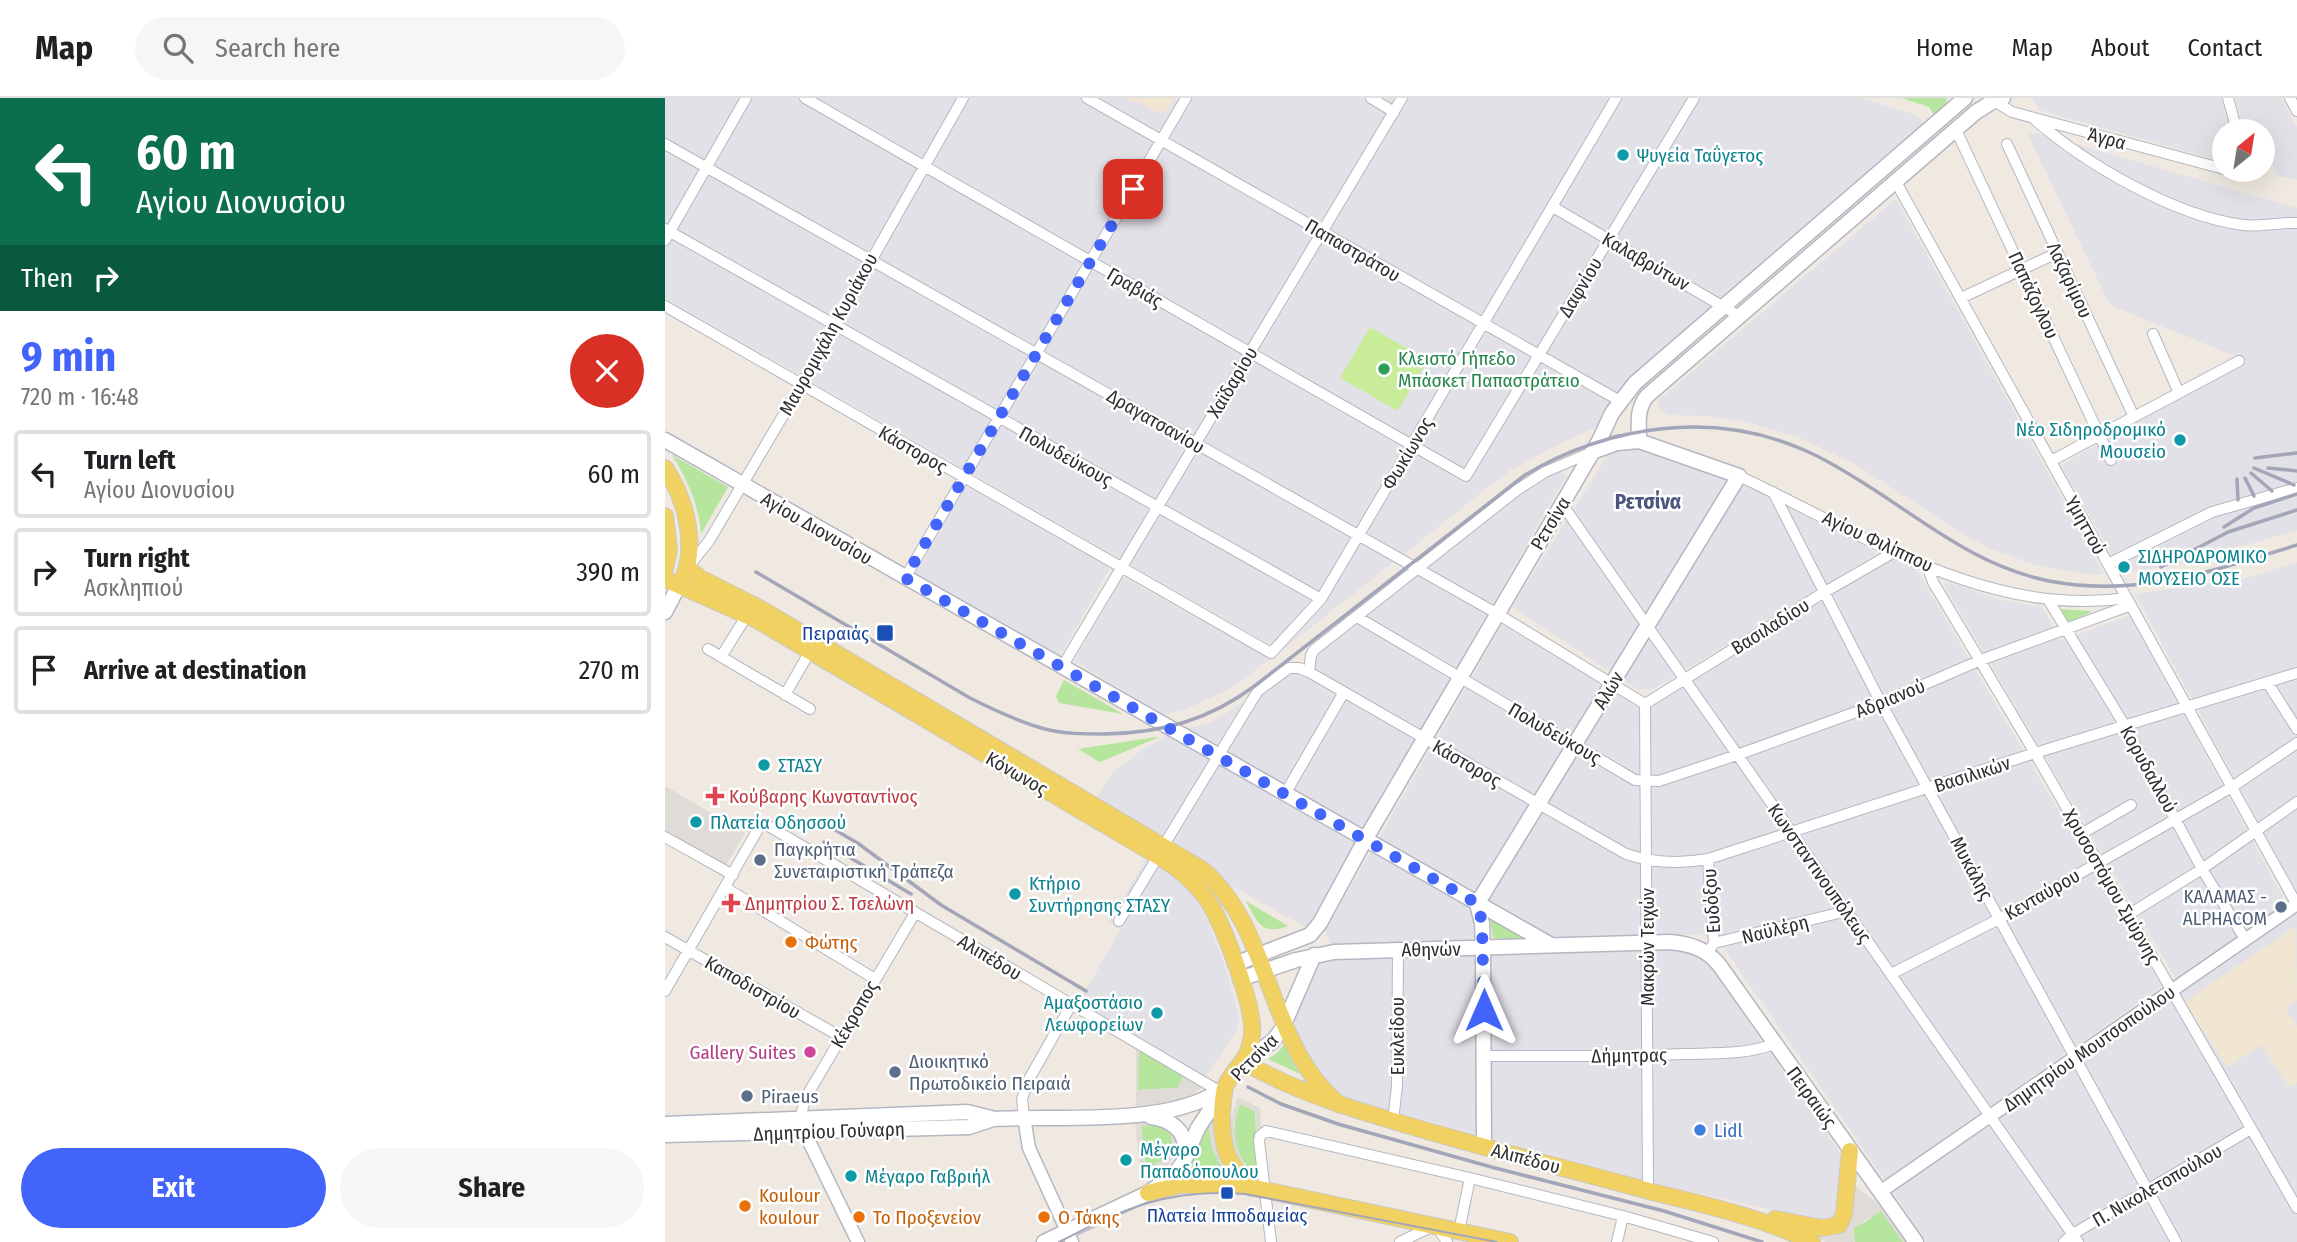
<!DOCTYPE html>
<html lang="en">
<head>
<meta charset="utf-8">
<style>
  body { margin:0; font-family:"Fira Sans Condensed",sans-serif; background:#f6f6f6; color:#202124; height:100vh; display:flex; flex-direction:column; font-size:26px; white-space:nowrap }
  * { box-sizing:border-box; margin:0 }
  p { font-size:23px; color:#757577 }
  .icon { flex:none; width:38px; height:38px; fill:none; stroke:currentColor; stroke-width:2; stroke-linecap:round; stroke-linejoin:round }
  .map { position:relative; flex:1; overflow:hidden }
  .drawer { display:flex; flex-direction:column; background:#fff; width:665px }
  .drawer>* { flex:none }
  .top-card { background:#0b6e4f; color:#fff; overflow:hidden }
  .needle { width:46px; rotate:30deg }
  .buttons { position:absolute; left:1547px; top:21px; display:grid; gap:14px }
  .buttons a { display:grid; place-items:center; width:63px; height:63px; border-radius:50%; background:#fff; box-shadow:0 7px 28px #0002; font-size:35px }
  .pin { position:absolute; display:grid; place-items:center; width:60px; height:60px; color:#fff; margin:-30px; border-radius:14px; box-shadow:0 4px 10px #0006 }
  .me { position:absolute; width:77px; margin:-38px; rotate:0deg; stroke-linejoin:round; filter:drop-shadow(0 0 5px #0008) }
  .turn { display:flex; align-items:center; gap:24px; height:147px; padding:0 21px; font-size:32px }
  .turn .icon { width:91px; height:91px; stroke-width:2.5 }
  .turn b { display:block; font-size:49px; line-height:60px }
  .then { display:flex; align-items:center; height:66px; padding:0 21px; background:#0003; gap:14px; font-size:26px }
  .round { display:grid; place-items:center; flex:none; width:74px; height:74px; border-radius:37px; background:#f6f6f6 }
  .overview { display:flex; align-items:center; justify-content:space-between; height:119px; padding:0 21px }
  h1 { font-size:42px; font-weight:700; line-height:52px; color:#4264fb }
  .primary-button { display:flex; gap:14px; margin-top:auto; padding:14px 21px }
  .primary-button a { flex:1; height:80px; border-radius:42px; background:#4264fb; color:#fff; font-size:28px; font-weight:700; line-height:80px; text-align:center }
  .primary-button a+a { background:#f6f6f6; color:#202124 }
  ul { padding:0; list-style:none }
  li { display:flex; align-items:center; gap:21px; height:88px; margin:0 14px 10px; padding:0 7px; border:4px solid #e0e0e0; border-radius:7px }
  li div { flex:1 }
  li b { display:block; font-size:26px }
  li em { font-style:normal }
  header { display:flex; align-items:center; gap:42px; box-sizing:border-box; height:98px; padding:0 35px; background:#fff; border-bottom:2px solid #e0e0e0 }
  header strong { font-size:33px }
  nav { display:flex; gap:38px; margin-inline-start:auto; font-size:24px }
  .search { width:490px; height:63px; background:#f6f6f6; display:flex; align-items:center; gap:18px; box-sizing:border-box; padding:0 24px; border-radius:38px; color:#757577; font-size:26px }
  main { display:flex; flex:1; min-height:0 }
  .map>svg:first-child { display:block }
</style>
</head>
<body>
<header>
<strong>Map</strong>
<div class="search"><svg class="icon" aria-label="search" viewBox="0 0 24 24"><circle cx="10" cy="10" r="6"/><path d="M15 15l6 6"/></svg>Search here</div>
<nav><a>Home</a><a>Map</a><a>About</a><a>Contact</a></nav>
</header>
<main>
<section class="drawer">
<div class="top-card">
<div class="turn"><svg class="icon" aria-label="left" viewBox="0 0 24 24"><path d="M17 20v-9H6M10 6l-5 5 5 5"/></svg><div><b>60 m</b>Αγίου Διονυσίου</div></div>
<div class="then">Then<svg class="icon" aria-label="right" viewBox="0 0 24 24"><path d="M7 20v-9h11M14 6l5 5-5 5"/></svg></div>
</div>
<div class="overview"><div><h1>9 min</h1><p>720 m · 16:48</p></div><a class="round" style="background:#d93025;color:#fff"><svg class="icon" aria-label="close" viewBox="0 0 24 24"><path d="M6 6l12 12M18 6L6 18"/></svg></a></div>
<ul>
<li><svg class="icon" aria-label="left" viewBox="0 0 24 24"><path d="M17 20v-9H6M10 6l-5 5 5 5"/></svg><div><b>Turn left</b><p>Αγίου Διονυσίου</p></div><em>60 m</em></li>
<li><svg class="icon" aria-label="right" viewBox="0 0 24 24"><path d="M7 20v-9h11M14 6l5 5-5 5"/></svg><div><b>Turn right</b><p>Ασκληπιού</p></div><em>390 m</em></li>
<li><svg class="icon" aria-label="arrive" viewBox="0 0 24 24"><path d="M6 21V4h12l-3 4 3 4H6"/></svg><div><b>Arrive at destination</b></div><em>270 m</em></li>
</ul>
<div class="primary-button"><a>Exit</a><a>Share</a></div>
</section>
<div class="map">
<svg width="1632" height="1144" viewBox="0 0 1632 1144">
  <rect width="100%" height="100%" fill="#efe9e1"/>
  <path fill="#e3e1e8" d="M0 0H1195L1249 16 1260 25 1063 193 957 288 931 329 892 347 844 373 616 553 0 200Z
    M1368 0H1556L1565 33H1559V64L1374 12Z
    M1570 0H1616L1632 29V82L1612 78 1604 56 1598 57V33H1580Z
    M1362 35 1376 36 1632 110V432L1513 467 1457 475 1396 367 1582 263 1445 207Z
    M1231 101 1439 476H1421L1373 468 1323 450 1291 432 1192 367 1135 340 1083 324 1045 318 1003 317 993 310 994 302Z
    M949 347 973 348 1066 379 1204 446 1210 457 987 592 972 591 847 509Z
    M894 373 901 378 642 830 558 783 505 745 593 600 873 382Z
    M301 388 445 470 395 558 251 476Z
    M1227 460 1251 471 1497 888 1220 1082 1059 850 1038 836 987 838 986 607Z
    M1632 464V796L1470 496 1582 480Z
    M458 479 605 561 565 591 521 611 499 617 409 563Z
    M1284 484 1336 502 1377 509 1396 543 1465 517 1621 805 1511 881 1279 487Z
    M839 524 974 610 975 841 889 842 807 792 800 805 808 812 814 846 667 849 660 833Z
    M578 604 552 649 521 631 546 625Z
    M504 637 545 660 497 741 430 702 447 675 477 652Z
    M483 758 509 776 536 807 558 862 570 904 574 920 571 933 540 979 414 904 456 831 444 824Z
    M1630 814 1632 818V1144H1262L1227 1093Z
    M998 850 1023 852 1043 866 1180 1062 1174 1117 1164 1122 1147 1121 990 1085 676 999 653 979 630 931 629 922 650 864 665 860Z"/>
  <path fill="#f0e6d1" d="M461 0H509L501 13 493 15 472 3 468 4Z
    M1631 828 1632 902 1620 910 1632 928V984L1624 989 1596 947 1562 969 1519 904Z"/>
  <path fill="#b6e59e" d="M1236 0H1281L1282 1 1280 8 1269 17 1264 9Z
    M7 357 63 389 36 436C34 407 22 381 7 357Z
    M1394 511 1424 513 1426 514 1403 525Z
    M399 582 458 616 394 605 391 598Z
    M491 639 492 640 435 664 413 651Z
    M581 803 623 828C597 838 592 824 581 803Z
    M825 819 862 842 828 840Z
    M621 945 635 976 603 961 612 955Z
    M477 952 519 977 513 990 473 992V954Z
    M575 1006 590 1013 594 1080C570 1062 563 1034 575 1006Z
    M476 1027H493L502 1031C517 1050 498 1064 481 1072Z
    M544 1027 546 1039 561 1078H520Z
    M1216 1112 1238 1144H1190L1188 1130 1202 1123Z"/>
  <path fill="#c9ec9a" d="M705 229 762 262 733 313 675 280Z"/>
  <path fill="#dfdcd8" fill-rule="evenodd" d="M2 689 80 735 61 767 0 732V690Z
    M471 945 542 986 519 1002 471 1009ZM477 952 519 977 513 990 473 992 474 954Z
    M573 999 595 1010 599 1089 586 1081 568 1056 564 1025ZM575 1006 590 1013 593 1080 580 1068 571 1047 569 1025Z
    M549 1018 551 1048 559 1067 571 1083 513 1082 541 1025ZM543 1027 547 1050 560 1077 521 1078Z
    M470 1024H494L508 1030 515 1049 503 1068 476 1083ZM493 1027 505 1035 508 1048 499 1061 481 1072 476 1028Z
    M1188 1086 1218 1110 1242 1144H1238L1216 1113 1187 1131 1190 1144H1161L1155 1141 1154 1137 1163 1136Z"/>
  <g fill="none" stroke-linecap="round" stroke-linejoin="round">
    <g stroke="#b4b7c1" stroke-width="12">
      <path id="minor" d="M140 0 801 378 1029 0
        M422 0 955 303
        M706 0 729 14
        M1330 0 1334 6 1347 14 1559 71
        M1563 0 1572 33
        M1625 0 1632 13
        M1369 21C1421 66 1509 118 1578 127 1596 129 1614 124 1632 125
        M1291 32 1446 362
        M0 46 831 515 980 606
        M1342 46 1469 319
        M1563 72H1578
        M1231 84 1632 807
        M888 109 1074 218
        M0 131 656 501
        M0 142 81 0
        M1296 200 1392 155
        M0 208 606 555 656 501 951 0
        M1488 236 1514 295
        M1386 363 1574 263
        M1074 378C1194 434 1323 521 1462 500
        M1108 394 1216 605 1511 1144
        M897 406 1413 1144
        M1443 466 1547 414 1632 390
        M1262 467 1268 484 1370 655 1632 1110
        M23 469 44 443 136 287 298 0
        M240 480 521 0
        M1384 503 1460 628 1537 771 1580 841
        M692 519 970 682 994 683 1072 657 1216 605 1316 562 1466 507
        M43 551 145 611
        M56 559 82 517
        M397 569 737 0
        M644 574 646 557 649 552 852 392 880 374 927 354
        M1602 584 1632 631
        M120 597 145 553
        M980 606 983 1092
        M980 606 1158 495 1231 453
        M620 696 679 594
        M1416 736 1466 707
        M0 739 68 777
        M499 747 586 604 593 593 624 570H634L644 574 961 756C988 765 1015 766 1043 761L1370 655 1632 575
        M1043 761 1049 845
        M61 790 210 881
        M1463 817 1537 771 1632 704
        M454 823 493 758
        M0 839 176 939
        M1043 854 1049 845 1182 813
        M1226 876 1334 821 1511 721 1567 689 1632 645
        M0 893 96 726H100L554 993
        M819 958C885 958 952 959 1018 956 1048 955 1081 957 1109 946
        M359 1019 357 1001 363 983 406 907
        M135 1020 141 999 250 815
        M728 1023 732 988 733 852
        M794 1133 805 1080
        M606 1144 594 1043 595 1038 601 1033 805 1080 958 1118 1048 1144
        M735 1144 764 1130 772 1129 782 1144
        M952 1144 958 1118
        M1399 1144 1408 1136 1586 1031"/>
    </g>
    <g stroke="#b4b7c1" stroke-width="15">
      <path id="tertiary" d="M359 1019 364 1050 407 1144
        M135 1025 193 1144
        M1215 1094 1632 806"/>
    </g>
    <g stroke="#b4b7c1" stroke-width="17">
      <path id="secondary" d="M0 342 886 847
        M974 343C974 326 971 312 982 298L1311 14 1327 4 1338 0
        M0 514 14 487
        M812 806 1074 378 974 343 952 345 927 354
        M812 806 817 825 818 850 819 1049
        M570 866 645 837 655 825 700 742 934 343 947 315 970 285 1300 0
        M575 881 631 862 669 854 1005 844C1026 846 1042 851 1055 868L1251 1144
        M579 964 608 943 617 931 649 857
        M486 1019C507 1022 522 1033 520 1055
        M0 1026 302 1014 326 1020
        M0 1037 304 1029 328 1021C393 1017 510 1030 561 988
        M379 1144 483 1095 510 1076 519 1063 533 1030 556 995"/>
    </g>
    <g stroke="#c9c9c9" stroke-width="18">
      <path id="primary" d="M0 370C20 400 32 443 19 478
        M0 418 4 452 0 471
        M22 469 35 480 96 511 538 772C609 834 601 947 675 1007
        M0 481 92 522 493 758C512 769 528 782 541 800 557 821 590 910 587 936 584 965 571 966 561 987 558 994 558 1006 557 1014 556 1048 562 1066 587 1090
        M579 964C640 999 707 1017 773 1036 843 1056 914 1074 984 1093 1039 1107 1096 1119 1147 1144
        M483 1095 515 1087H576L845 1144
        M1110 1121 1157 1130 1174 1127 1179 1116 1185 1053"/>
    </g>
    <use href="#minor" stroke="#fff" stroke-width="10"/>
    <use href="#tertiary" stroke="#fff" stroke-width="12"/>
    <use href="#secondary" stroke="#fff" stroke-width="14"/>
    <use href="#primary" stroke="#f2d163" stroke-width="16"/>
    <path stroke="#a3a6b8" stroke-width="2" d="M394 1144C460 1110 503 1090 580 1096L832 1144"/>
    <path stroke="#a3a6b8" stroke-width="3.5" d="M1590 360 1632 355
      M1589 370 1629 387
      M1603 370 1632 373
      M1586 375 1607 393
      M1580 380 1589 398
      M1572 381 1573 402
      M1559 429 1589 410 1632 396
      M1496 469 1563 434 1632 412
      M91 474 305 600C329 612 354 624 380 631 399 636 420 636 439 636 498 635 544 622 591 587L860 377C944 327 1048 312 1139 352 1163 362 1186 377 1208 391 1265 428 1315 469 1384 483 1473 500 1548 473 1632 447
      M167 730 194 746 276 807 421 893
      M159 744 246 796
      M583 989 616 1006 673 1026 830 1070 999 1113 1097 1144"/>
  </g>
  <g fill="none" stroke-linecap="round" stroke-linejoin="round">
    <path stroke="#4264fb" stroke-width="12" stroke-dasharray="0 21.6" d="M468 91 240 480 813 806 817 825 819 912"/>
  </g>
  <g fill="#0f9aa8" stroke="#fff" stroke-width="2.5">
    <circle cx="958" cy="57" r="7"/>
    <circle cx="1515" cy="342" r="7"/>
    <circle cx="1459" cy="469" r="7"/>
    <circle cx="99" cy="667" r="7"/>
    <circle cx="31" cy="724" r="7"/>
    <circle cx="350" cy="796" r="7"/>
    <circle cx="492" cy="915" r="7"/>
    <circle cx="461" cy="1062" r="7"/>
    <circle cx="186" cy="1078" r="7"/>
  </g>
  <circle fill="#2e9e5b" stroke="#fff" stroke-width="2.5" cx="719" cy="271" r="7"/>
  <g fill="#1a4fb4" stroke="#fff" stroke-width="2.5">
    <rect x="211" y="526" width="18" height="18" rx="3.5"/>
    <rect x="555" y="1088" width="14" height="14" rx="3.5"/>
  </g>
  <g fill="#e0444e" stroke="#fff" stroke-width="2.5">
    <path d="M46.5 687.5h7v7h7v7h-7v7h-7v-7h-7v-7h7z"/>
    <path d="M62.5 794.5h7v7h7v7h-7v7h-7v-7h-7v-7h7z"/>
  </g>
  <g fill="#5c6f8a" stroke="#fff" stroke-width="2.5">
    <circle cx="95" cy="762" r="7"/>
    <circle cx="1616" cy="809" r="7"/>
    <circle cx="230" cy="974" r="7"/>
    <circle cx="82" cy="998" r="7"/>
  </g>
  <g fill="#e8710a" stroke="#fff" stroke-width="2.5">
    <circle cx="126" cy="844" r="7"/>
    <circle cx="80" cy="1108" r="7"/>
    <circle cx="194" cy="1119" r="7"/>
    <circle cx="379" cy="1119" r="7"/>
  </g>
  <circle fill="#d1479c" stroke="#fff" stroke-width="2.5" cx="145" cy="954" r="7"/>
  <circle fill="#3f7fe0" stroke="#fff" stroke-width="2.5" cx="1035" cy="1032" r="7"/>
  <g text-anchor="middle" stroke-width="5" stroke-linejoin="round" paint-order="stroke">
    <g font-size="19" fill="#2e2e2e" stroke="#fff">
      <text transform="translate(1442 40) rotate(15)" y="7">Άγρα</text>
      <text transform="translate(688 152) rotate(30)" y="7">Παπαστράτου</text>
      <text transform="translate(981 163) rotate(30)" y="7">Καλαβρύτων</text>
      <text transform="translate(1405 182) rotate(65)" y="7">Λαζαρίμου</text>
      <text transform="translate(470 189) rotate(30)" y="7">Γραβιάς</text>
      <text transform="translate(915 189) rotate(-59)" y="7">Δαφνίου</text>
      <text transform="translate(1369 197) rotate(65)" y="7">Παπάζογλου</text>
      <text transform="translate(163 236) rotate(-61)" y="7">Μαυρομιχάλη Κυριάκου</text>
      <text transform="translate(567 284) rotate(-59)" y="7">Χαϊδαρίου</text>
      <text transform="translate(491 323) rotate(30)" y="7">Δραγατσανίου</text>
      <text transform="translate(248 351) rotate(30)" y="7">Κάστορος</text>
      <text transform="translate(742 355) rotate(-59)" y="7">Φωκίωνος</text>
      <text transform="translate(401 358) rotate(29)" y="7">Πολυδεύκους</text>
      <text transform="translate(885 425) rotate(-59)" y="7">Ρετσίνα</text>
      <text transform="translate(1421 427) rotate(61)" y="7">Υμηττού</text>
      <text transform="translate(152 430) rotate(30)" y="7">Αγίου Διονυσίου</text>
      <text transform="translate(1213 443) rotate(25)" y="7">Αγίου Φιλίππου</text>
      <text transform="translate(1105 528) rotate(-32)" y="7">Βασιλαδίου</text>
      <text transform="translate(943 592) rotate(-59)" y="7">Αλών</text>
      <text transform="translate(1225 600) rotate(-22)" y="7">Αδριανού</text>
      <text transform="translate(890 635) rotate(30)" y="7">Πολυδεύκους</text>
      <text transform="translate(802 665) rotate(30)" y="7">Κάστορος</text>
      <text transform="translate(1484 671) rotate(61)" y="7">Κορυδαλλού</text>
      <text transform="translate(352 675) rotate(30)" y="7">Κόνωνος</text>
      <text transform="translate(1307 676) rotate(-18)" y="7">Βασιλικών</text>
      <text transform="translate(1307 770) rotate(62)" y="7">Μυκάλης</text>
      <text transform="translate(1155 775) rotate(55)" y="7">Κωνσταντινουπόλεως</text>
      <text transform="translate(1447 788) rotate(60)" y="7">Χρυσοστόμου Σμύρνης</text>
      <text transform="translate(1377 796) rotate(-30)" y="7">Κενταύρου</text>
      <text transform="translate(1046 803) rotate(-94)" y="7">Ευδόξου</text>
      <text transform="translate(1110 831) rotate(-14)" y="7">Ναϋλέρη</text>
      <text transform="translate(982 849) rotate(-90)" y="7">Μακρών Τειχών</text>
      <text transform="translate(766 851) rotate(-1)" y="7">Αθηνών</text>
      <text transform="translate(325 859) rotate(31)" y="7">Αλιπέδου</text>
      <text transform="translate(88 889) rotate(30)" y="7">Καποδιστρίου</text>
      <text transform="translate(189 916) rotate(-60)" y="7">Κέκροπος</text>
      <text transform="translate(732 938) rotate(-90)" y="7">Ευκλείδου</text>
      <text transform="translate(1424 950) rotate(-35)" y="7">Δημητρίου Μουτσοπούλου</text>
      <text transform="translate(964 957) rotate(-1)" y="7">Δήμητρας</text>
      <text transform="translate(589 959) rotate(-45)" y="7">Ρετσίνα</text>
      <text transform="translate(1147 999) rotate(54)" y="7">Πειραιώς</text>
      <text transform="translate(164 1033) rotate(-2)" y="7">Δημητρίου Γούναρη</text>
      <text transform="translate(861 1060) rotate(15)" y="7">Αλιπέδου</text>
      <text transform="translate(1492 1087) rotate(-30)" y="7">Π. Νικολετοπούλου</text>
    </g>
    <g font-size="19" fill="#0d838f" stroke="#fff" text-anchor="start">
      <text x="972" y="64">Ψυγεία Ταΰγετος</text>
      <text x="1501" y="338" text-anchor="end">Νέο Σιδηροδρομικό<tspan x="1501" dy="22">Μουσείο</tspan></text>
      <text x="1473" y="465">ΣΙΔΗΡΟΔΡΟΜΙΚΟ<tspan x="1473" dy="22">ΜΟΥΣΕΙΟ ΟΣΕ</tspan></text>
      <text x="113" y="674">ΣΤΑΣΥ</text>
      <text x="45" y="731">Πλατεία Οδησσού</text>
      <text x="364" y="792">Κτήριο<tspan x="364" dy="22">Συντήρησης ΣΤΑΣΥ</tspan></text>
      <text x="478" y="911" text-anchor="end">Αμαξοστάσιο<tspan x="478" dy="22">Λεωφορείων</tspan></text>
      <text x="475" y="1058">Μέγαρο<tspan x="475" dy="22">Παπαδόπουλου</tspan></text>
      <text x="200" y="1085">Μέγαρο Γαβριήλ</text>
    </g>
    <g font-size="19" fill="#27864d" stroke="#fff" text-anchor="start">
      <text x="733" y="267">Κλειστό Γήπεδο<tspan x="733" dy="22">Μπάσκετ Παπαστράτειο</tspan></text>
    </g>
    <g font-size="19" fill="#164399" stroke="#fff" text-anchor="end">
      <text x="204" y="542">Πειραιάς</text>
      <text x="562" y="1124" text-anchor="middle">Πλατεία Ιπποδαμείας</text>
    </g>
    <g font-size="19" fill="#be3a42" stroke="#fff" text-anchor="start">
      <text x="64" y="705">Κούβαρης Κωνσταντίνος</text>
      <text x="80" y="812">Δημητρίου Σ. Τσελώνη</text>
    </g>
    <g font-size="19" fill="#4e5e75" stroke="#fff" text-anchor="start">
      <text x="109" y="758">Παγκρήτια<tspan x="109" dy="22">Συνεταιριστική Τράπεζα</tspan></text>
      <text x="1602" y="805" text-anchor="end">ΚΑΛΑΜΑΣ -<tspan x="1602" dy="22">ALPHACOM</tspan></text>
      <text x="244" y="970">Διοικητικό<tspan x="244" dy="22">Πρωτοδικείο Πειραιά</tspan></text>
      <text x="96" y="1005">Piraeus</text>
    </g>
    <g font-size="19" fill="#c56008" stroke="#fff" text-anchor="start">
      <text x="140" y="851">Φώτης</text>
      <text x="94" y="1104">Koulour<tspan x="94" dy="22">koulour</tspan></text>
      <text x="208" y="1126">Το Προξενείον</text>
      <text x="393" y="1126">Ο Τάκης</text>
    </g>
    <g font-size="19" fill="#b23c85" stroke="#fff" text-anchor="end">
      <text x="131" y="961">Gallery Suites</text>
    </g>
    <g font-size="19" fill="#366cbe" stroke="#fff" text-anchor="start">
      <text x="1049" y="1039">Lidl</text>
    </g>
    <g font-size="21" font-weight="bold" fill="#4d5680" stroke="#fff">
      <text x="983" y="411">Ρετσίνα</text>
    </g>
  </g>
</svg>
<div class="buttons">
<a><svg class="needle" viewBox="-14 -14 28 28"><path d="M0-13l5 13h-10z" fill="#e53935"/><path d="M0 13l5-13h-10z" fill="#757577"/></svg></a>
</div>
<div class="pin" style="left:468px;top:91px;background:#d93025"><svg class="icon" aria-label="arrive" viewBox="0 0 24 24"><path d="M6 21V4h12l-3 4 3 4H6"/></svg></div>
<svg class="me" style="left:819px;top:912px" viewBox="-20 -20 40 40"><path d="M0-17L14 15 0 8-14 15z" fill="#4264fb" stroke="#fff" stroke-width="4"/></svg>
</div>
</main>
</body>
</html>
